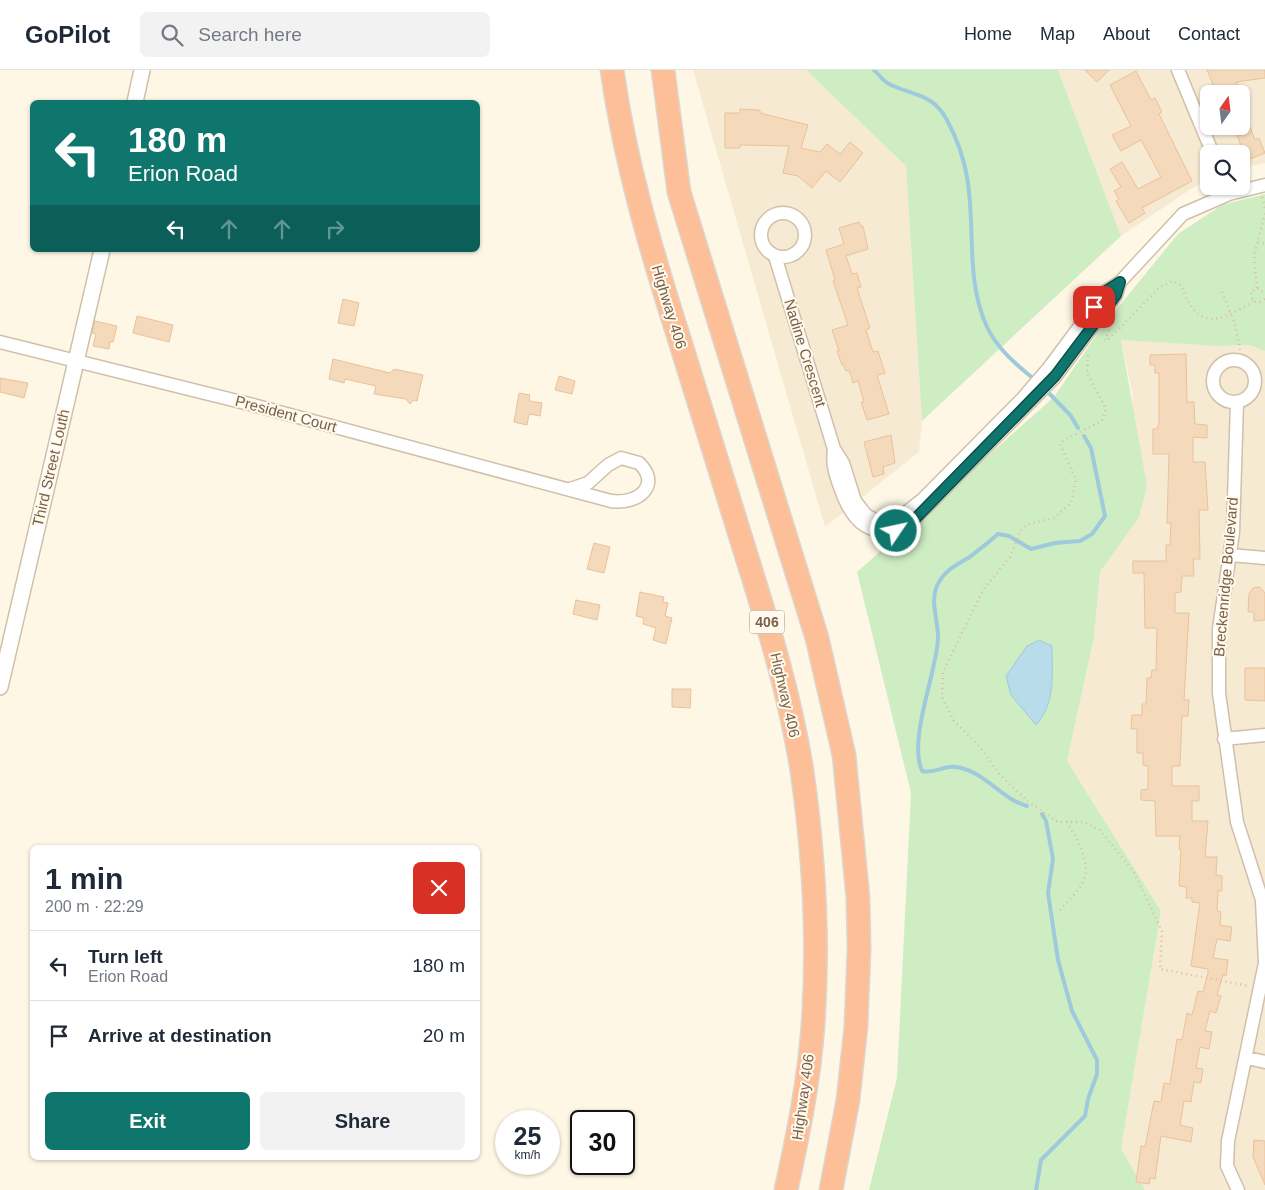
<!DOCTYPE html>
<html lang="en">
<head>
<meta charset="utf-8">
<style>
  body { margin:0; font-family:Arial,sans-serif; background:#f2f2f3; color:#1f2937; height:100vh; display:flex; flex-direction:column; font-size:19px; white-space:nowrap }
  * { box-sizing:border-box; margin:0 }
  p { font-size:16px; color:#747a83 }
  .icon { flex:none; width:28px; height:28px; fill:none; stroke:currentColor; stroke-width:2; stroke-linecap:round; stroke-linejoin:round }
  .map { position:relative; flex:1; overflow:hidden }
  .drawer { position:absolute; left:30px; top:775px; width:450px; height:315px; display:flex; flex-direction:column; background:#fff; border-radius:8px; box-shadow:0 1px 4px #0004 }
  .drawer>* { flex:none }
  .guide { position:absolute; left:30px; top:30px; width:450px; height:152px; border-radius:8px; box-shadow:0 1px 4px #0004; background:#0f766e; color:#fff; overflow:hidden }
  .needle { width:32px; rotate:14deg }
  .fabs { position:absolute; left:1200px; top:15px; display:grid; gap:10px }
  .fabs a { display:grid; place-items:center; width:50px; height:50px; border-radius:8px; background:#fff; box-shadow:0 1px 4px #0004; font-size:25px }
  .speed { position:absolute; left:495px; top:1040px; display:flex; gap:10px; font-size:25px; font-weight:700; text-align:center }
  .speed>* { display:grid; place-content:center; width:65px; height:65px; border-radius:50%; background:#fff; box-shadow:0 1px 4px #0004; line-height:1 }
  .speed small { font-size:12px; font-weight:400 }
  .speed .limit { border:2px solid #111; border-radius:8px; background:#fff; color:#111 }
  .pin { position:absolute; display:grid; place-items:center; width:42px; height:42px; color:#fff; margin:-21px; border-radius:10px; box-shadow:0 2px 8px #0006 }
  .me { position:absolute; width:55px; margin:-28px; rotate:56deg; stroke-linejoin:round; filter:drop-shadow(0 0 4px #0008) }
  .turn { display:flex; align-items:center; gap:18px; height:105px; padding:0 15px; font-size:22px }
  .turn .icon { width:65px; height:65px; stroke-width:2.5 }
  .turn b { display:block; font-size:35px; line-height:42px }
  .lanes { display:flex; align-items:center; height:48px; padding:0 15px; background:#0003; justify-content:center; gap:25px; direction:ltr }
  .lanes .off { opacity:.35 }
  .round { display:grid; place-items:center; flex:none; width:52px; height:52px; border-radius:8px; background:#f2f2f3 }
  .overview { display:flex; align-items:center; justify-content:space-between; height:85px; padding:0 15px }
  h1 { font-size:30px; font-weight:700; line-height:38px }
  .primary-button { display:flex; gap:10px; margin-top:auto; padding:10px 15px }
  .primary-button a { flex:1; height:58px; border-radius:8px; background:#0f766e; color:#fff; font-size:20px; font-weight:700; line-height:58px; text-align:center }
  .primary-button a+a { background:#f2f2f3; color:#1f2937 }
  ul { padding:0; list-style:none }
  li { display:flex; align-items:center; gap:15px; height:70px; padding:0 15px; border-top:1px solid #e0e1e3 }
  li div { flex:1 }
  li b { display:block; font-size:19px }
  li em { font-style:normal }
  header { display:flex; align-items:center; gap:30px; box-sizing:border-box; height:70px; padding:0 25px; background:#fff; border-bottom:1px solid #e0e1e3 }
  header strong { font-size:24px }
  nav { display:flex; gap:28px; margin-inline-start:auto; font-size:18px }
  .search { width:350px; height:45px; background:#f2f2f3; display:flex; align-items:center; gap:12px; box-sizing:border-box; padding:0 18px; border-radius:8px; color:#747a83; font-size:19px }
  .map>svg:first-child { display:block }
</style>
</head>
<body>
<header>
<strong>GoPilot</strong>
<div class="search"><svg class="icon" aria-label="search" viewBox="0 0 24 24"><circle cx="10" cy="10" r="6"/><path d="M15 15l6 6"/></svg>Search here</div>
<nav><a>Home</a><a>Map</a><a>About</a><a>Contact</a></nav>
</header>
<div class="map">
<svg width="1265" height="1120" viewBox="0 0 1265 1120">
  <rect width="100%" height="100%" fill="#fef7e6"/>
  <path fill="#f6ead3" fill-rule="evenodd" d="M693 0H806L906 96 922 351 919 382 825 457Z
    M1058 0H1265V93L1241 98V84H1209V107L1121 166ZM1209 24H1241V56H1209Z
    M1121 270 1217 276 1250 275 1265 281V1120H1145L1121 1079 1161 841 1067 691 1094 567 1100 502 1139 447 1132 322Z"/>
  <path fill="#ceedc2" d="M806 0H1058L1121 166 922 351 906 96Z
    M1265 124V281L1250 275 1217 276 1121 270 1147 416 1139 447 1100 502 1094 567 1067 691 1161 841 1121 1079 1145 1120H869L897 1008 911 723 857 502 1054 327 1102 257 1178 164 1222 135Z"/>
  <path fill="#b8dce9" stroke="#9ecadc" d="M1039 570 1052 576C1052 604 1056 633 1036 655L1011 625 1006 606 1027 576Z"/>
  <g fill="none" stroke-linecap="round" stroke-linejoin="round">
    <path stroke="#9ecadc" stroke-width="4" d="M874 0C879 5 885 13 891 15 915 26 933 24 947 50 956 67 964 89 967 107 976 158 965 209 987 257 998 280 1017 295 1035 310
      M1046 320 1071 346 1078 358
      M1027 736C1001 729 985 701 956 697 945 695 934 704 922 701 908 669 936 605 938 569 939 551 928 530 939 512 946 499 959 494 971 486 980 479 989 472 998 464L1009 466 1031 479 1055 473 1080 471 1092 464 1105 446 1091 378 1084 366
      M1036 1120 1041 1090 1085 1046 1088 1029 1097 1004V990L1072 941 1058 890 1048 823 1053 789 1046 751 1042 744"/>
  </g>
  <path fill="#f5d9bb" stroke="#e9c29a" d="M1085 0H1109L1097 12Z
    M1207 0H1265V8L1236 12 1239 19 1228 24H1217Z
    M1136 1 1151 30 1155 28 1162 42 1159 44 1192 111 1142 138 1145 143 1129 153 1116 131 1119 129 1114 121 1121 117 1110 99 1122 92 1138 119 1161 107 1141 70 1121 81 1112 65 1131 56 1110 15Z
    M740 39 760 40V43L808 55 801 78 820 82 827 74 840 84 850 72 863 83 840 112 826 101 812 118 798 106 783 103 789 76 740 75V78H725V43H740Z
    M1248 52 1255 70 1259 68 1265 83 1247 90 1234 58Z
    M859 152 861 156H863L868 179 846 186 852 204 857 203 861 217 857 218 870 258 866 260 873 282 878 281 885 303 877 305 889 344 867 350 861 332H864L858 311 853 313 849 300 846 301 843 294 842 295 837 281H839L832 260 848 255 833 211 835 210 826 180 844 174 839 158Z
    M343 229 359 233 354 256 338 253Z
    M137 246 173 255 169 272 133 263Z
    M95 251 117 256 113 272H110L109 279 93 276 96 264 92 263Z
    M1186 284 1187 332H1194L1195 354 1207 355V368L1193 367V392H1205L1208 440H1199L1200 489H1193L1194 506H1182L1181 522 1175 523V543H1189L1184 630H1189L1188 646H1182L1180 696H1172V716H1199V731H1192V751H1208L1205 787H1217L1216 805 1222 806V821H1218L1217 841 1221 842 1220 855 1232 857 1230 871 1217 869 1213 888 1228 890 1226 906 1223 905 1217 925 1221 926 1216 943 1210 941 1205 961 1212 962 1209 979 1200 977 1196 998 1203 999 1201 1013 1194 1012 1191 1032 1184 1031 1180 1055 1193 1058 1191 1072 1161 1066 1155 1109 1150 1108 1149 1114 1136 1112 1141 1076 1145 1077 1154 1031 1161 1032 1164 1013 1170 1014 1177 969 1182 970 1187 943 1192 945 1198 921 1203 922 1208 903V899L1191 896 1200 833 1192 832V828H1186L1187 817 1179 816 1181 779H1179L1180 766H1156L1155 731 1141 730V720L1148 719V696L1143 695V683H1137V659H1131L1132 645H1142V634H1146L1147 608H1151L1152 600H1156L1157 558H1145L1144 503H1133V491H1166V475H1170L1171 453H1167L1169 384H1153V359H1157L1159 353V303H1155V295H1150V285Z
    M333 289 390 303 394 299 423 305 417 331 414 330 410 334 406 329 374 324 376 316 345 309 344 313 329 309Z
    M559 306 575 311 572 324 555 320Z
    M0 308 28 313 24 328 0 322Z
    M519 323 530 325 529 331 542 333 540 346 529 344 527 355 514 352Z
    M891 365 895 393 883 397 884 404 873 407 864 372Z
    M594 473 610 477 604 503 587 499Z
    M1260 517 1265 523V550L1254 551V542H1248L1249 524 1253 518Z
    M640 522 664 527 663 532 668 533 665 546 672 548 666 574 653 570 656 558 643 554 644 548 636 546Z
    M576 530 600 535 597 550 573 544Z
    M1245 598H1265V631L1245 630Z
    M672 619H691L690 638 672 637Z
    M1254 1070 1265 1071V1115L1253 1087Z"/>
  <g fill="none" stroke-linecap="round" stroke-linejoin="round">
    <g stroke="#d0c0aa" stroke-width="15">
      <path id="minor" d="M1178 0 1213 84
        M761 165a22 22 0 1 1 44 0a22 22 0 1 1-44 0Z
        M775 186 834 379 843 393 855 431 866 445 881 453 895 451 922 430 1023 328 1048 299 1106 221 1120 212 1183 144 1229 124 1265 115
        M0 272 257 336 611 431C638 435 662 415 639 393L621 388 608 395 588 413 570 419
        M1213 311a21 21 0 1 1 42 0a21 21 0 1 1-42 0Z
        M1237 332 1233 462 1219 559V623L1237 752 1262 830 1265 893 1228 1071 1227 1096 1238 1120
        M834 379C832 394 835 403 840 417 852 453 872 472 910 454L1055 307 1116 225 1120 212
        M1230 485 1265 488
        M1224 669 1265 665
        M1247 988 1265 992"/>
    </g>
    <g stroke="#d0c0aa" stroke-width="18">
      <path id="tertiary" d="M135 32 142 0
        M0 617 102 180"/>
    </g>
    <g stroke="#dcd6cf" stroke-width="25">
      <path id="motorway" d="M612 0C625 92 651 180 679 268 701 338 722 408 744 478 767 551 790 625 802 701 814 785 819 871 813 955 809 1011 798 1065 786 1120
        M663 0 679 122 817 568 844 685 858 828 859 879 856 956 848 1030 831 1120"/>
    </g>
    <path stroke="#dbbd9e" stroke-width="2.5" stroke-dasharray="1 4" stroke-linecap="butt" d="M1262 127 1265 138
      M1258 172 1265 174
      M1257 218 1254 186 1265 143
      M1222 222 1235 254 1242 290
      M1265 229 1260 232 1253 231 1251 222 1257 218 1265 223
      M1108 256 1110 258 1105 269 1107 271 1160 217 1173 211 1182 216C1196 261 1220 253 1253 231
      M1088 285 1087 303 1106 339 1102 351 1064 370 1060 374 1076 410 1071 433 1054 448 1028 454 1021 460 1010 487 983 520 943 602 942 627 954 651 980 677 1000 705 1030 733 1058 752H1084L1100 760 1134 802 1162 861 1160 899 1249 916
      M1060 840C1067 832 1075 824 1081 816 1094 796 1077 769 1067 752"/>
    <use href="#minor" stroke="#fff" stroke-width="12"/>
    <use href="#tertiary" stroke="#fff" stroke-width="15"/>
    <use href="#motorway" stroke="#fcbf98" stroke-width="22"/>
  </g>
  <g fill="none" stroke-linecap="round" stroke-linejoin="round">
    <g stroke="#0a4d48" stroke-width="12">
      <path id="route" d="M896 461 910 454 1055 306 1116 225 1120 212 1106 221 1094 237"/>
    </g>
    <use href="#route" stroke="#0f766e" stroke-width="9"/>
  </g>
  <g text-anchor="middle" stroke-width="4" stroke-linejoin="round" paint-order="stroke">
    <rect fill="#fffaed" stroke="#a18e7a" stroke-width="1" x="749.5" y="540.5" width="35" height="23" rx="4"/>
    <g font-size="14" font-weight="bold" fill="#796048">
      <text x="767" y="557">406</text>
    </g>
    <g font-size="15" fill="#796048" stroke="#fffaed">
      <text transform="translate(669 237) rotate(73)" y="5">Highway 406</text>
      <text transform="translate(805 283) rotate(73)" y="5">Nadine Crescent</text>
      <text transform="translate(286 344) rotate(15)" y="5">President Court</text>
      <text transform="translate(51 398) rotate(-77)" y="5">Third Street Louth</text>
      <text transform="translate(1226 507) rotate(-85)" y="5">Breckenridge Boulevard</text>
      <text transform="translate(785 625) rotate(77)" y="5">Highway 406</text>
      <text transform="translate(803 1027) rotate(-82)" y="5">Highway 406</text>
    </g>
  </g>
</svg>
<div class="fabs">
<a><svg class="needle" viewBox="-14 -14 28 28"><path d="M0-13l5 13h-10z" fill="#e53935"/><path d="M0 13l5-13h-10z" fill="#747a83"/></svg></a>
<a><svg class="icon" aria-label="search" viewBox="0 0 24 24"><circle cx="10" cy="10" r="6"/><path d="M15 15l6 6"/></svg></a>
</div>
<div class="speed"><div>25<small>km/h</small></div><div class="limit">30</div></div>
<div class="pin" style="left:1094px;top:237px;background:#d93025"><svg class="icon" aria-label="arrive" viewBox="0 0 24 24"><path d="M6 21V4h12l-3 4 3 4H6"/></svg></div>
<svg class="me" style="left:896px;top:461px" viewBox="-20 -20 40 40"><circle r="17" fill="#0f766e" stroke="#fff" stroke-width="3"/><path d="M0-11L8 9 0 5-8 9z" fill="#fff"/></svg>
<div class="guide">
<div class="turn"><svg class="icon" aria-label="left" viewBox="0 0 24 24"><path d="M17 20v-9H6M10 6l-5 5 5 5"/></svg><div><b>180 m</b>Erion Road</div></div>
<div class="lanes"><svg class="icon" aria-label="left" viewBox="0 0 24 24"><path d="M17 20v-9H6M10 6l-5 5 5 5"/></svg><svg class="icon off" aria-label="ahead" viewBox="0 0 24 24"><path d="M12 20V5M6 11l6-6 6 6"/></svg><svg class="icon off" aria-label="ahead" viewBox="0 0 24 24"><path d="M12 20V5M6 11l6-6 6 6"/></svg><svg class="icon off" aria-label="right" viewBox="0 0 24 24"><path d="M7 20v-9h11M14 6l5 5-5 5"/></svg></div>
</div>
<section class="drawer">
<div class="overview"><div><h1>1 min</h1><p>200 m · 22:29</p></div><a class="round" style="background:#d93025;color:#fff"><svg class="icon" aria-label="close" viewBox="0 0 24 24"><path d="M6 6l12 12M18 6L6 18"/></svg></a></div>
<ul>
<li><svg class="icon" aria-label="left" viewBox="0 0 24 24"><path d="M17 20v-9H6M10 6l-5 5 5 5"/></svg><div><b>Turn left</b><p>Erion Road</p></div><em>180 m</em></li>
<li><svg class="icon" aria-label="arrive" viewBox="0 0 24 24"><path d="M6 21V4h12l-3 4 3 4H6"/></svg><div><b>Arrive at destination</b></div><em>20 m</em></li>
</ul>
<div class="primary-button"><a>Exit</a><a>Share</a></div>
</section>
</div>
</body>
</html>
